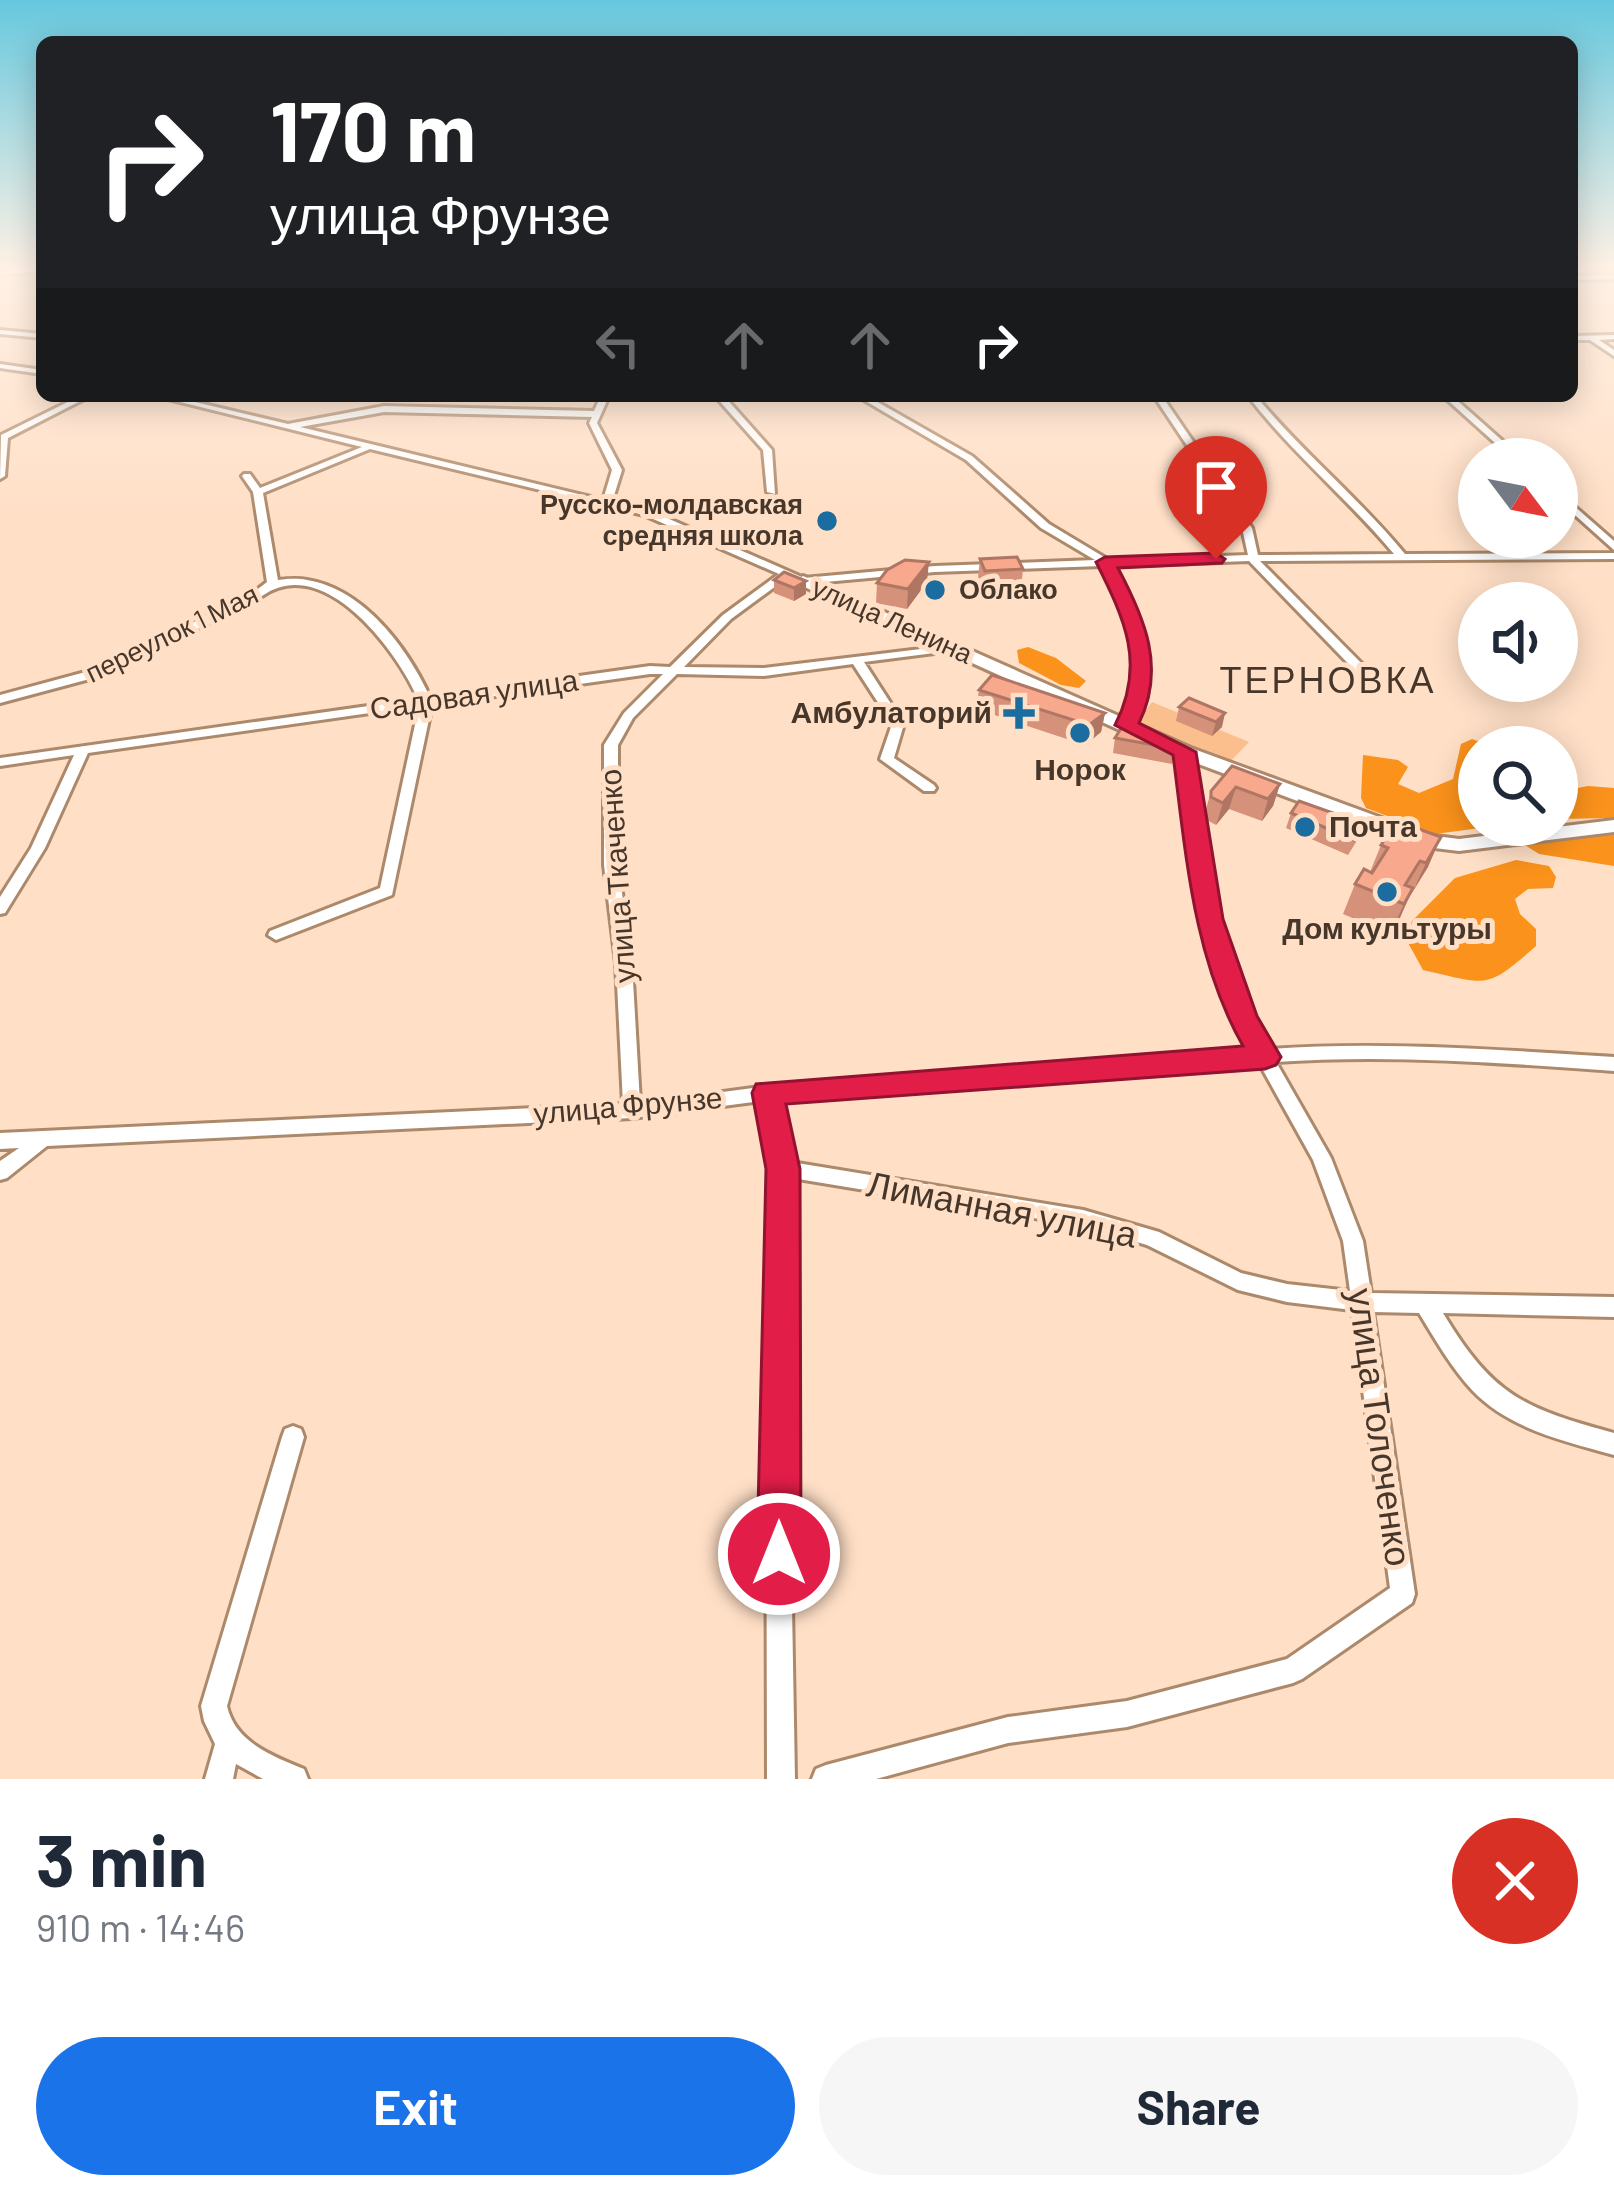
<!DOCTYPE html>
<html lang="en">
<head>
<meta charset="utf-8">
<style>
  body { margin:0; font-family:Barlow,sans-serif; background:#f6f6f7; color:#1f2937; height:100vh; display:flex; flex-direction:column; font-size:45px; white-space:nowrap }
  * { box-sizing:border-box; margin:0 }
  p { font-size:39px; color:#747a83 }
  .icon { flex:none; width:66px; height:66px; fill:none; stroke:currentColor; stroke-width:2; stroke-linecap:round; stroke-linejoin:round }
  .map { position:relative; height:1779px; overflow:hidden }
  .side { display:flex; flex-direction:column; background:#fff; flex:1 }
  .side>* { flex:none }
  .banner { position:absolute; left:36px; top:36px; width:1542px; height:366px; border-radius:18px; box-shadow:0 6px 30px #0003; background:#202124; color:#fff; overflow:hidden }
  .needle { width:78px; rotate:122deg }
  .fabs { position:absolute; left:1458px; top:438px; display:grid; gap:24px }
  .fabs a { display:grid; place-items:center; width:120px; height:120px; border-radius:50%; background:#fff; box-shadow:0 6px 30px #0003; font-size:60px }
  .pin { position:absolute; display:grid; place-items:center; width:102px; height:102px; color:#fff; margin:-123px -51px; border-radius:50% 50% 50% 0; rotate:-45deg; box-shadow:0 0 12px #0007 }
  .pin .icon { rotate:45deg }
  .me { position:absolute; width:132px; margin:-66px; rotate:0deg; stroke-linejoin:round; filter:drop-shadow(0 0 9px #0008) }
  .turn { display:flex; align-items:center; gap:42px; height:252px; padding:0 36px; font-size:54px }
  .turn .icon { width:156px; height:156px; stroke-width:2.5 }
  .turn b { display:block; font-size:84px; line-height:102px }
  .lanes { display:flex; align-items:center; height:114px; padding:0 36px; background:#0003; justify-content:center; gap:60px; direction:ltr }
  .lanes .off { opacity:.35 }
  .round { display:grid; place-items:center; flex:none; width:126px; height:126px; border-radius:63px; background:#f6f6f7 }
  .overview { display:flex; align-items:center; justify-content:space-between; height:204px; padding:0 36px }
  h1 { font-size:72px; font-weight:700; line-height:90px }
  .cta { display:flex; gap:24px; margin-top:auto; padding:24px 36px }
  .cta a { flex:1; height:138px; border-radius:72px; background:#1a73e8; color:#fff; font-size:48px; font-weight:700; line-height:138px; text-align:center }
  .cta a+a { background:#f6f6f7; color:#1f2937 }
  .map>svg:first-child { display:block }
</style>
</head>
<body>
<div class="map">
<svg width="1614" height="1779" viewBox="0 0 1614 1779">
  <rect width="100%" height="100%" fill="#ffdfc6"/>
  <path fill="#fbbf8d" d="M1152 702 1249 742 1228 764 1136 724Z"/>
  <path fill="#fb921b" d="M1028 647 1056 658 1086 681 1079 688 1061 685 1019 663 1017 650Z
    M1472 739 1494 747H1479V825H1503L1435 834 1366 808 1361 798 1363 755 1398 760 1408 767 1398 784 1419 793 1453 779 1461 744Z
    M1588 786 1614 788V818L1557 819V792Z
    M1614 830V866L1539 854 1520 842Z
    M1516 860 1549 866 1556 877 1553 888 1528 889 1515 899 1520 914 1536 929V946C1486 990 1489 985 1423 970L1407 941 1409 924 1455 878Z"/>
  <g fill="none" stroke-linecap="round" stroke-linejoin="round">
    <g stroke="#ad896b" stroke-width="6">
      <path id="minor" d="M42 267V271L0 275V271Z
        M1614 275V279L1572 280V276Z
        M0 330 42 334V338L0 334Z
        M1614 335V339L1599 340 1614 350V356L1590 340H1572V336Z
        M0 364 42 370V374L0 368Z
        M80 396H90L8 438 5 476 0 479 1 435Z
        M156 396H170L288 424 384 406 594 411 601 396H609L597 423 622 470 612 502 651 511 804 578 935 566 1095 560 1041 528 966 460 857 396H867L972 456 1049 524 1109 560 1248 555 1242 528 1154 396H1162L1252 528 1258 555 1394 554C1348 499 1292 453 1248 396H1256C1302 452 1359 498 1405 554L1614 553V559L1260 561 1376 678 1378 681 1372 685 1368 684 1249 561 1112 566C1135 609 1174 692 1126 729L1120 725C1124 717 1131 707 1134 699 1147 658 1120 603 1102 566L935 572 803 584 787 578 731 619 684 667 764 668 954 645V649L950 651 864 662 904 724 894 758 934 785 936 788 934 791H924L880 759 892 724 853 664 764 676 677 674 633 718 618 745V865L632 963 640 1103 768 1086 1252 1051C1201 960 1190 854 1177 752L1184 748 1189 749C1201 787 1200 831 1207 871 1218 931 1238 997 1269 1049 1384 1041 1499 1050 1614 1057V1071C1502 1063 1388 1054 1276 1062L1331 1158 1363 1241 1371 1293 1614 1297V1317L1443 1313C1493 1396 1523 1408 1614 1433V1455C1564 1441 1509 1429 1472 1390 1451 1367 1435 1339 1419 1313L1373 1312 1415 1594 1412 1603 1302 1679 1293 1683 1127 1727 1008 1743 876 1779H812L816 1769 826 1765 1008 1717 1127 1701 1287 1659 1390 1588 1352 1310 1287 1302 1238 1290 1147 1245 1083 1226 792 1178 788 1374 795 1779H767L766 1374 774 1169 761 1101 632 1118 47 1146 7 1178 0 1180V1161L19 1148 0 1149V1133L623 1104 616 963 604 865V745L624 713 663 674H650L432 705 392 895 276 940 268 935 270 931 380 888 419 706 88 753 45 848 5 913 0 914V897L31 848 74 755 0 766V758L418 699C397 650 323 552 262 596L112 673 0 703V695L104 667 254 592 267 582 253 492 242 476 244 474H250L260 488 362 447ZM384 412 592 417 589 423 612 470 603 500 300 427ZM370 449 644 515 779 574 723 615 670 667 650 666 430 697C408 649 364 589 307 580 297 578 288 579 278 580L263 493ZM1259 1063 1313 1160 1343 1241 1350 1291 1287 1284 1241 1273 1159 1232 1083 1210 791 1162 778 1099Z
        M715 396H724L772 450 775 494 767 492 763 450Z
        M1443 396H1452L1523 459H1513Z
        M1557 491 1614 541V550L1557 499Z
        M293 1426 301 1429 304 1437 227 1706C235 1742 272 1756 304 1769L308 1779H263L236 1764 233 1779H205L215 1744 204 1721 201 1706 282 1437 285 1429Z"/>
    </g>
    <g stroke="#ad896b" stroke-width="6">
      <path id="tertiary" d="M803 576 1191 748 1428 835 1459 839 1614 820V832L1459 851 1418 846 1177 756 798 584 795 581Z"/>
    </g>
    <use href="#minor" fill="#fff" fill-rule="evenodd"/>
    <use href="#tertiary" fill="#fff" fill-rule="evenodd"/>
  </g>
  <path fill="#d59179" d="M980 559 1023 569 1021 589 983 591 978 578Z
    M774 580 806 594 794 601 774 593Z
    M927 582 907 609 876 603 877 583Z
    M979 690 1105 713 1101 732 1085 745 976 709Z
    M1189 698 1222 727 1212 736 1176 721 1179 707Z
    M1115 738 1177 745 1172 764 1113 753Z
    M1232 766 1280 784 1273 806 1262 821 1229 809 1216 825 1205 819V813L1211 791Z
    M1291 813 1364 824 1358 839 1348 855 1286 828Z
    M1397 821 1428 867 1411 892 1390 934 1343 914 1355 884 1370 872 1381 845Z"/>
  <path fill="#ae7663" d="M929 562 927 582 907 609 908 589Z
    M806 581V594L794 601V588Z
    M1105 713 1101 732 1085 745 1089 725Z
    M1225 713 1222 727 1212 736 1216 722Z
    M1280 784 1273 806 1262 821 1268 799Z
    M1236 787 1229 809 1216 825 1223 803Z
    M1441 837 1428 867 1412 893 1426 863Z
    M1413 888 1400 918 1390 934 1404 904Z"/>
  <path fill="#f8a98d" stroke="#ae7663" stroke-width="3" d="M1017 557 1023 569 985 571 980 559Z
    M905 560 929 562 908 589 877 583 887 570Z
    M784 572 806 581 794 588 774 580Z
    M992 675 1105 713 1089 725 979 690Z
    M1189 698 1225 713 1216 722 1179 707Z
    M1122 727 1177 745 1176 749 1115 738Z
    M1232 766 1280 784 1268 799 1236 787 1223 803 1211 797V791Z
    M1299 801 1364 824 1354 840 1291 813Z
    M1397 821 1441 837 1426 863 1420 861 1405 885 1413 888 1404 904 1355 884 1364 869 1372 873 1388 848 1381 845Z"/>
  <linearGradient id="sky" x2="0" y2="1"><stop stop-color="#66c8de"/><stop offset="0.52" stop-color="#fff1e5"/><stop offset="1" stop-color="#fff1e5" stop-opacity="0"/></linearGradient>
  <rect width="1614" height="516" fill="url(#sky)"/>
  <path fill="#e11d48" stroke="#92132f" stroke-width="3" d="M1216 553 1225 559 1222 563 1118 568C1145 619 1166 668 1139 723L1196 752 1223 919 1257 1016 1281 1057 1276 1065 1265 1069 786 1104 800 1169 801 1554 795 1570 779 1576 764 1570 757 1554 766 1169 752 1093 756 1084 1243 1046C1193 958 1186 854 1173 755L1115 725C1146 664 1125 620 1096 562L1105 557Z"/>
  <g fill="#1a6d9e" stroke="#ffdfc6" stroke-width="4.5">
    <circle cx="827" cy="521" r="12"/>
    <circle cx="935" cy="590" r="12"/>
    <path d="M1013 695h12v12h12v12h-12v12h-12v-12h-12v-12h12z"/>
    <circle cx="1080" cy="733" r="12"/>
    <circle cx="1305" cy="827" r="12"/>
    <circle cx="1387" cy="892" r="12"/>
  </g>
  <g text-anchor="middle" stroke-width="10" stroke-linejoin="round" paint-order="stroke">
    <g font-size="27" font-weight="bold" fill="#47372b" stroke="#ffdfc6" text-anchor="end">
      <text x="803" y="514">Русско-молдавская<tspan x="803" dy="31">средняя школа</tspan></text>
      <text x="959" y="599" text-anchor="start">Облако</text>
    </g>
    <g font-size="27" fill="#47372b" stroke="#ffdfc6">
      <text transform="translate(892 621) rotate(24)" y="9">улица Ленина</text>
      <text transform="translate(172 634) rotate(-26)" y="9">переулок 1 Мая</text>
    </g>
    <g font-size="30" fill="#47372b" stroke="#ffdfc6">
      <text transform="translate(474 695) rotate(-8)" y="10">Садовая улица</text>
      <text transform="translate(618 876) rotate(-94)" y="10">улица Ткаченко</text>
      <text transform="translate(628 1106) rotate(-5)" y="10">улица Фрунзе</text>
    </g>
    <g font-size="30" font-weight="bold" fill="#47372b" stroke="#ffdfc6">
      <text x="992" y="723" text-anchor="end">Амбулаторий</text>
      <text x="1080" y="780">Норок</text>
      <text x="1329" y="837" text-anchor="start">Почта</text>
      <text x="1387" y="939">Дом культуры</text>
    </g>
    <g font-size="36" letter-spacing="3" fill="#47372b" stroke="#ffdfc6">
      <text x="1328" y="693">ТЕРНОВКА</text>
    </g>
    <g font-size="36" fill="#47372b" stroke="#ffdfc6">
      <text transform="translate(1002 1209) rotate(11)" y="13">Лиманная улица</text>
      <text transform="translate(1380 1427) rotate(82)" y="13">улица Толоченко</text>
    </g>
  </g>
</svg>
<div class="fabs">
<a><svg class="needle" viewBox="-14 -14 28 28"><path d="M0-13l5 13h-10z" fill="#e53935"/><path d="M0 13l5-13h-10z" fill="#747a83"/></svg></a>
<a><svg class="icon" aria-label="sound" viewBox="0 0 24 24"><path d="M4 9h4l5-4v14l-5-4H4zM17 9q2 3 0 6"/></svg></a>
<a><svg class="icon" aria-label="search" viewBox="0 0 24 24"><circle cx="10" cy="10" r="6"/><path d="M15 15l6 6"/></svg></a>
</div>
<div class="pin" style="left:1216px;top:559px;background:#d93025"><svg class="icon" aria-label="arrive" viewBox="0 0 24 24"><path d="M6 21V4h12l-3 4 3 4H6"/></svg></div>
<svg class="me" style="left:779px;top:1554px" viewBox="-20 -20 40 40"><circle r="17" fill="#e11d48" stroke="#fff" stroke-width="3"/><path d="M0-11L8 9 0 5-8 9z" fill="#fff"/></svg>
<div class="banner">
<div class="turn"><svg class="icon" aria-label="right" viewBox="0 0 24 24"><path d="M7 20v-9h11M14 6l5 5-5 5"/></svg><div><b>170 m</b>улица Фрунзе</div></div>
<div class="lanes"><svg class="icon off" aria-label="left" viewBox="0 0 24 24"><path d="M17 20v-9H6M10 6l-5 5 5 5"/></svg><svg class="icon off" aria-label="ahead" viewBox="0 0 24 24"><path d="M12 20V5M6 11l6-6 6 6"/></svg><svg class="icon off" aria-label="ahead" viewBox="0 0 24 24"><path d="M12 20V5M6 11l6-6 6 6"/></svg><svg class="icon" aria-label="right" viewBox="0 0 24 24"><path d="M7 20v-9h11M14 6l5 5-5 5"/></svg></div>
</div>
</div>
<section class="side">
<div class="overview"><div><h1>3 min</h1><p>910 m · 14:46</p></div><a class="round" style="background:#d93025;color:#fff"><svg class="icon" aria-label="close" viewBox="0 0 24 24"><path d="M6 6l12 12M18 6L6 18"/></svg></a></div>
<div class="cta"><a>Exit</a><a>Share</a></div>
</section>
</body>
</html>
